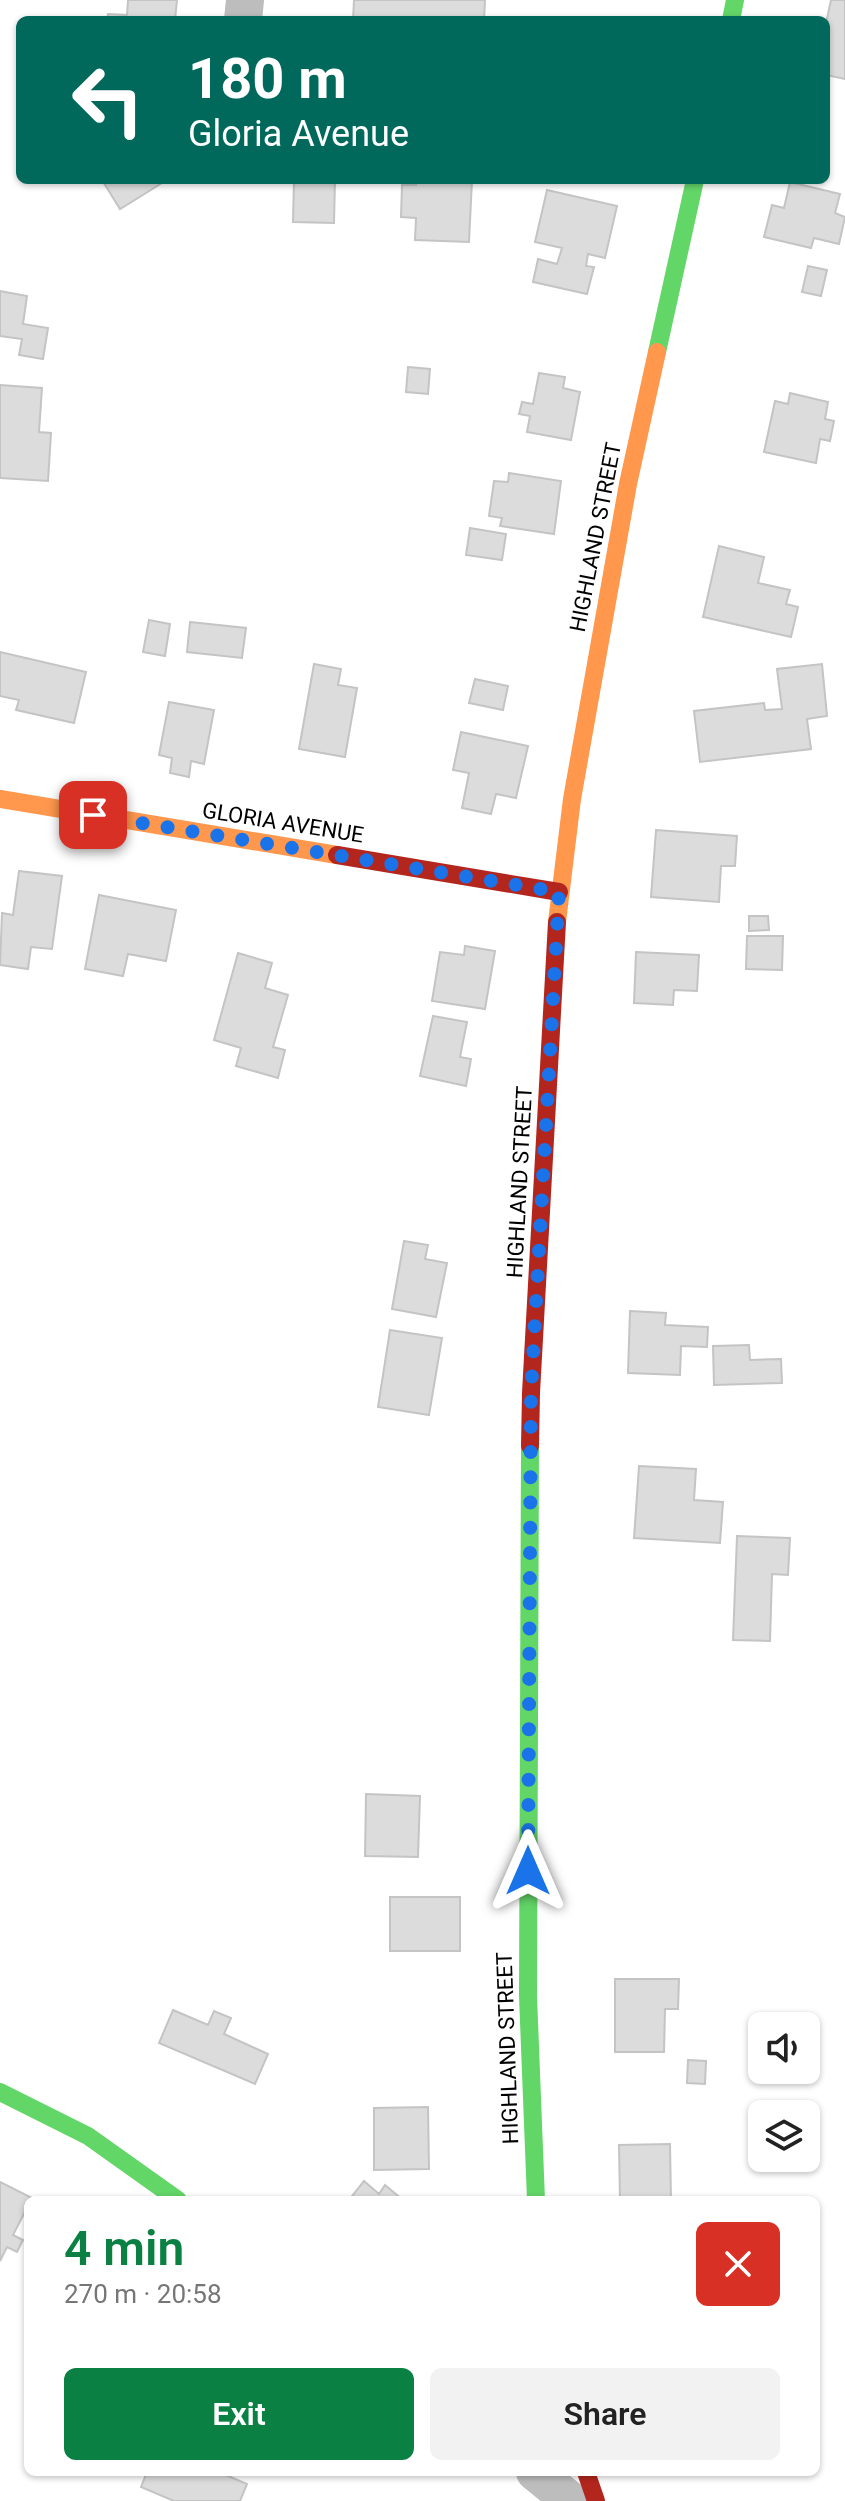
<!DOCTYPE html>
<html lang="en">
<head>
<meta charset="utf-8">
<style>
  body { margin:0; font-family:Roboto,sans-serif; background:#f2f2f2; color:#222; height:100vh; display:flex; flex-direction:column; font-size:30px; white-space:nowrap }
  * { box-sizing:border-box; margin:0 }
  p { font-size:26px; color:#767676 }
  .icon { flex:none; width:44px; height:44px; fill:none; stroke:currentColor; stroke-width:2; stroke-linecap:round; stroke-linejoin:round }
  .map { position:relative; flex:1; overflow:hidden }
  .drawer { position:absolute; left:24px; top:2196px; width:796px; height:280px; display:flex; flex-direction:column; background:#fff; border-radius:12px; box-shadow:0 2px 6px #0004 }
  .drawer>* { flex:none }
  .guide { position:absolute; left:16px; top:16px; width:814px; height:168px; border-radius:12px; box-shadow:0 2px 6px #0004; background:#00695c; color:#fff; overflow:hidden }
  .controls { position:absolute; left:748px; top:2012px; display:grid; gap:16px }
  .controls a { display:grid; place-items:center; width:72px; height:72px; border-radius:12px; background:#fff; box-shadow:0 2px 6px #0004; font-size:40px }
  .pin { position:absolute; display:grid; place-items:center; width:68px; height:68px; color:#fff; margin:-34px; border-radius:16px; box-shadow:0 4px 12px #0006 }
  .me { position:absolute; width:88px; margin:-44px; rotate:0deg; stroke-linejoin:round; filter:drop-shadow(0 0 6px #0008) }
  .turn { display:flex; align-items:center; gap:28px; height:168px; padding:0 40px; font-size:36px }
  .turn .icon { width:104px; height:104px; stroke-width:2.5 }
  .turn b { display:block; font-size:56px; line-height:68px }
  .round { display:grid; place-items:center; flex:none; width:84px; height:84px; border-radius:12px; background:#f2f2f2 }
  .headline { display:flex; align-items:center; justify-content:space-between; height:136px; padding:0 40px }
  h1 { font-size:48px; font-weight:600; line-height:60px; color:#0b8043 }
  .button { display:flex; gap:16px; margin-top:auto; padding:16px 40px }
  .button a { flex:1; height:92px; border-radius:12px; background:#0b8043; color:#fff; font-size:32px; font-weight:600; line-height:92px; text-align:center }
  .button a+a { background:#f2f2f2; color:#222 }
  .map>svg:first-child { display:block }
</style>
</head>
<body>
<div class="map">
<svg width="845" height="2501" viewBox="0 0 845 2501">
  <rect width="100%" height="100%" fill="#fff"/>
  <path fill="#dcdcdc" stroke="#c4c4c4" stroke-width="2" d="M128 0H177L175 20H107L108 14 127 15Z
    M354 0H485L484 20H353Z
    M831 0H845V79L826 75V23Z
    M102 180H160L162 183 120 209Z
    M294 180H335L334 223 293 222Z
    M416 180H472L469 242 415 240 416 218 401 217 402 185H416Z
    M790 182 840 194 835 213 845 217 839 244 814 238 811 248 764 237 772 205 784 208Z
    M547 190 617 206 605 258 588 254 586 266 594 267 587 294 533 282 538 259 557 264 562 248 535 242Z
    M808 266 827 270 821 296 802 292Z
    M0 291 27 296 23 324 48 328 43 359 19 355 22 339 0 336Z
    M408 367 430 369 428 394 406 392Z
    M539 373 565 377 563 388 580 392 571 440 527 432 530 416 519 414 522 402 533 404Z
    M0 385 42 388 39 432 51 433 48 481 0 478Z
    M790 393 828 402 825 419 834 421 830 441 820 439 816 463 764 452 775 401 788 404Z
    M509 473 561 481 554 534 500 526 502 518 489 516 494 481 508 482Z
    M470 528 506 534 502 560 466 555Z
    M719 546 764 557 758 583 790 590 786 604 798 607 791 637 703 617Z
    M149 620 170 624 165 656 143 652Z
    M190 622 246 628 242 658 187 652Z
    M0 652 86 672 74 723 16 710 19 700 0 696Z
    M314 664 341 669 338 685 357 688 345 757 299 749Z
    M822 664 827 716 807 719 811 749 700 762 694 711 764 703 765 710 782 709 777 669Z
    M475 679 508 686 503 710 469 703Z
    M169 702 214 710 204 764 191 761 189 777 170 773 172 758 159 755Z
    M461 732 528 746 516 798 496 794 491 814 462 808 469 773 453 770Z
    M656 830 737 836 735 866H721L719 902 651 897Z
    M19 871 62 876 52 949 31 947 28 969 0 965 2 913 13 915Z
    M99 895 176 910 166 961 128 954 123 976 85 969Z
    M749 916H768L769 930 749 931Z
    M747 936H783L782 970 746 969Z
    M465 946 495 951 485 1009 432 1001 440 952 464 955Z
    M636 952 699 955 697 991 674 990 673 1005 634 1003Z
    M238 953 272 963 265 988 288 995 273 1047 285 1050 278 1078 236 1066 241 1048 214 1040Z
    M433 1016 467 1022 460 1057 471 1059 466 1086 420 1076Z
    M404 1241 428 1245 425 1259 447 1263 436 1317 392 1309Z
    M630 1311 666 1313 665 1325 708 1327 707 1347 681 1346 680 1375 628 1373Z
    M390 1330 442 1338 429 1415 378 1407Z
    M749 1345 750 1360 781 1359 782 1383 714 1385 713 1346Z
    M639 1466 696 1469 694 1500 723 1502 720 1543 634 1538Z
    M737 1536 790 1538 788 1575 772 1574 770 1641 733 1640Z
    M366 1794 420 1796 418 1857 365 1856Z
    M390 1897H460V1951H390Z
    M615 1979H679L678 2009H665L664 2052H615Z
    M173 2010 208 2025 214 2011 231 2018 224 2034 268 2054 255 2084 159 2043Z
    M688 2060 706 2061 705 2084 687 2083Z
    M428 2107 429 2169 374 2170V2108Z
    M670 2144 671 2200H620L619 2145Z
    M364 2181 379 2194 385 2185 403 2200H349Z
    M0 2182 32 2198 28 2200V2206L13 2235 23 2240 17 2252 7 2247 0 2261Z
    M147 2472H219L247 2484 240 2501H174L141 2487Z"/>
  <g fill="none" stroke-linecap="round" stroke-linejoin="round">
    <path stroke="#bdbdbd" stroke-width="38" d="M243 20 245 0
      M535 2472 571 2501"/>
    <path stroke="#63d668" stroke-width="18" d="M731 20 735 0
      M657 352 695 180
      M530 1446 528 1996 536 2200
      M0 2092 88 2136 178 2200"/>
    <path stroke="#ff974d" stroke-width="18" d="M0 799 337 855
      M557 922 572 799 628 484 657 352"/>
    <path stroke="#b3261e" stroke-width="18" d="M337 855 559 892
      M530 1446 531 1393 557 922
      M586 2472 596 2501"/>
  </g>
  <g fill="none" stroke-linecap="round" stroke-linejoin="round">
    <path stroke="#1a73e8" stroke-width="14" stroke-dasharray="0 25.2" d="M93 815 559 892 531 1393 528 1871"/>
  </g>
  <g text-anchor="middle" stroke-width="6" stroke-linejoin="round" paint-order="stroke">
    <g font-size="22" fill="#000" stroke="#fff">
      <text transform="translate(595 537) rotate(-79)" y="8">HIGHLAND STREET</text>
      <text transform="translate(283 822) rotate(9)" y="8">GLORIA AVENUE</text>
      <text transform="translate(519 1182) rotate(-87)" y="8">HIGHLAND STREET</text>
      <text transform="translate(507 2048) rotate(-92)" y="8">HIGHLAND STREET</text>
    </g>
  </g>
</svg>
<div class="controls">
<a><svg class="icon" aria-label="sound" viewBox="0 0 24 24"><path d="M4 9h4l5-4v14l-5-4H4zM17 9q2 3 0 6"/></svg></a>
<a><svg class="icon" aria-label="layers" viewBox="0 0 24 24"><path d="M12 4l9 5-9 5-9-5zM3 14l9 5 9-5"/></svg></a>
</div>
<div class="pin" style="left:93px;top:815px;background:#d93025"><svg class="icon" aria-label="arrive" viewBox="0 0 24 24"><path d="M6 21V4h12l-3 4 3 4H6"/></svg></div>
<svg class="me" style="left:528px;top:1871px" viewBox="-20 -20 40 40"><path d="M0-17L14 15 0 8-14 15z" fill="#1a73e8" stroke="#fff" stroke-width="4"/></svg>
<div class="guide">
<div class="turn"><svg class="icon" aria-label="left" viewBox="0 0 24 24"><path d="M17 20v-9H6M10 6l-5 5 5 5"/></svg><div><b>180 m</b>Gloria Avenue</div></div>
</div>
<section class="drawer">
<div class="headline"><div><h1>4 min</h1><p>270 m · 20:58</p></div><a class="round" style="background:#d93025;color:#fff"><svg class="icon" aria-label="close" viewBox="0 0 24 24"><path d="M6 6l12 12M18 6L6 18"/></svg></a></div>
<div class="button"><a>Exit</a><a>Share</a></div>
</section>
</div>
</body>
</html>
